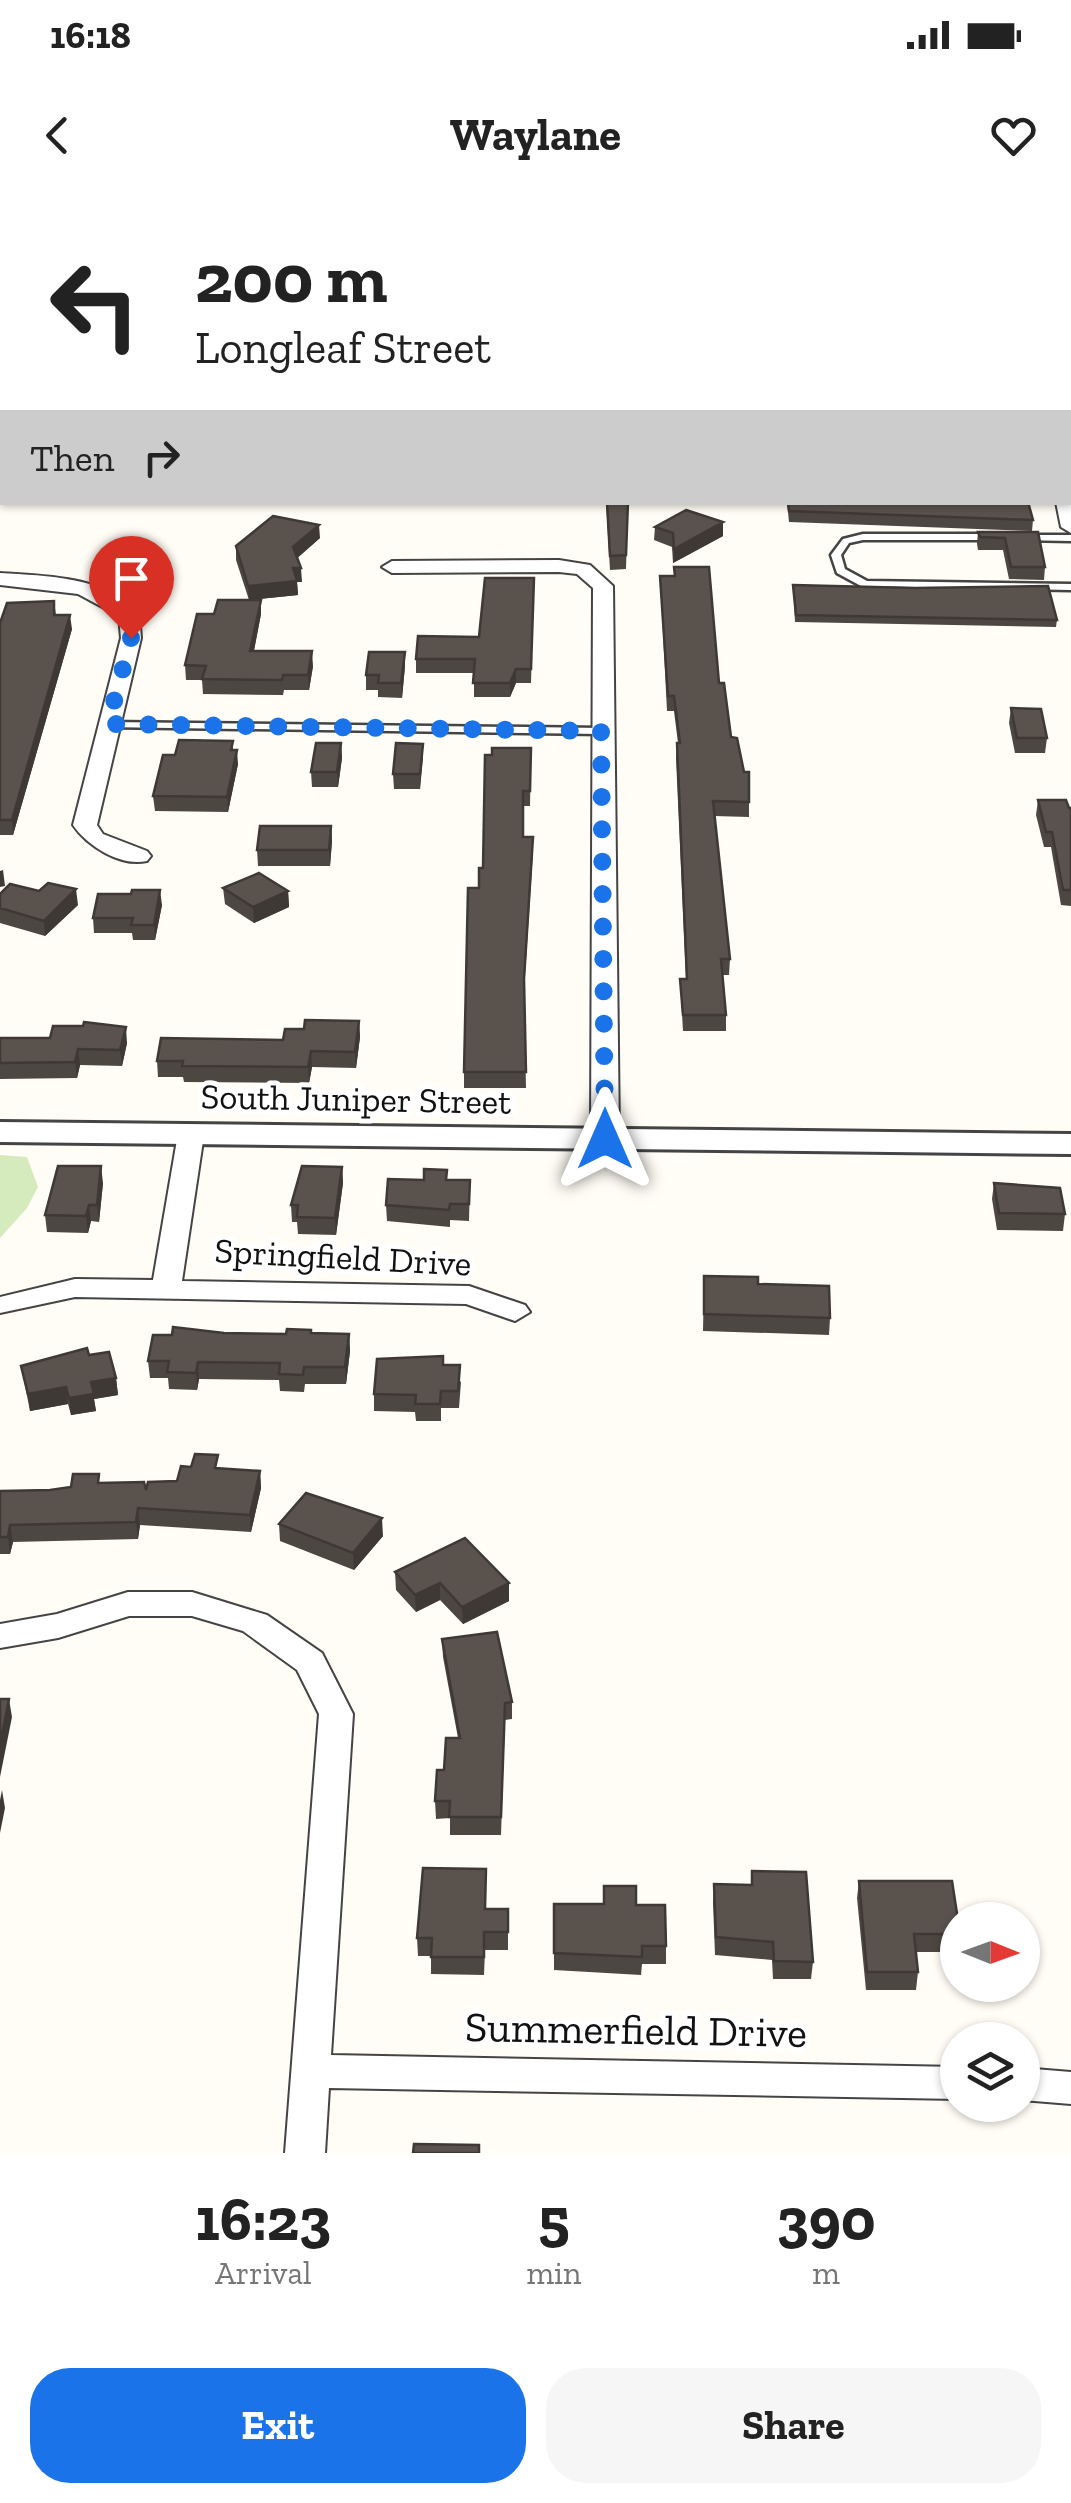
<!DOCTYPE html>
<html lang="en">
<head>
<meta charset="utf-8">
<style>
  body { margin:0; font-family:"Zilla Slab",serif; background:#f6f6f6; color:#222; height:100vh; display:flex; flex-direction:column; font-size:38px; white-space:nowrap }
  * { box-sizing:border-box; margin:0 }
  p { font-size:32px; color:#767676 }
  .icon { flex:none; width:55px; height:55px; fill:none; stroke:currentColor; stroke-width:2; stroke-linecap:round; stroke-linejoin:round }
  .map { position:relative; height:1953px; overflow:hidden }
  .panel { display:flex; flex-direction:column; background:#fff; flex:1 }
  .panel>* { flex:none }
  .hud { position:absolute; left:0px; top:0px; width:1072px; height:305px; box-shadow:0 2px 8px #0004; background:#fff; color:#222; overflow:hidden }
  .needle { width:65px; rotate:91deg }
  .tools { position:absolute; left:940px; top:1702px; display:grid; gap:20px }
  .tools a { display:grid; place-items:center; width:100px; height:100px; border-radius:50%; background:#fff; box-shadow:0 2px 8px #0004; font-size:50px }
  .pin { position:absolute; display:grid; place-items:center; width:85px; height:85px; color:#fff; margin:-102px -42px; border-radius:50% 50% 50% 0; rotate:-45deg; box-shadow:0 0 10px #0007 }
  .pin .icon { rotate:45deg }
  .me { position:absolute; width:110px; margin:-55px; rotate:0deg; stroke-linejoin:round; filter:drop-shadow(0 0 8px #0008) }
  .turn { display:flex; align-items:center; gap:35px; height:210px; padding:0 30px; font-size:45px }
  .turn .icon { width:130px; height:130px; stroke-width:2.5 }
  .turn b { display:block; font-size:70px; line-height:85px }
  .then { display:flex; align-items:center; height:95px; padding:0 30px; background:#0003; gap:20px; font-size:38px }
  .eta { display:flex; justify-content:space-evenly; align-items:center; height:170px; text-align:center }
  .eta b { font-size:60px; font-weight:800; line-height:70px }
  .button { display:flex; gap:20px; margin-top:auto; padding:20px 30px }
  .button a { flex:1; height:115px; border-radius:40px; background:#1a73e8; color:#fff; font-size:40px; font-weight:800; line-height:115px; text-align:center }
  .button a+a { background:#f6f6f6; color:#222 }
  .status { display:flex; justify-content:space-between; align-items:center; height:70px; padding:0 50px; background:#fff; direction:ltr }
  .status svg { height:28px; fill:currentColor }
  header { display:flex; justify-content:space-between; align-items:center; height:130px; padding:0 30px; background:#fff; font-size:45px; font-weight:800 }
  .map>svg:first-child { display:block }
</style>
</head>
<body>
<div class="status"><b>16:18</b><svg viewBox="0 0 49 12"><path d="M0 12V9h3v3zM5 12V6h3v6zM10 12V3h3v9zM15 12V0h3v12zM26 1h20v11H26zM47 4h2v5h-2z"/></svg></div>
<header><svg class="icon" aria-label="back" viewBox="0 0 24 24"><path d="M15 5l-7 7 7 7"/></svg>Waylane<svg class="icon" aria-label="heart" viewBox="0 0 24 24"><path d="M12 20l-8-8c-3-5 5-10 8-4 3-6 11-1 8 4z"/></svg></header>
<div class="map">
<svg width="1071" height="1953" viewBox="0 0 1071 1953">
  <rect width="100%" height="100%" fill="#fffdf5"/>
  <path fill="#d5ebbd" d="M0 955 27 957 38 987 27 1008 0 1038Z"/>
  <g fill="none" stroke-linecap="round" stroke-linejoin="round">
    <g stroke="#444" stroke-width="5">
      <path id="service" d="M144 0H152L151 2H143Z
        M358 0H366L365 2H357Z
        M410 0H418V2H410Z
        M447 0H455L454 2H446Z
        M539 0H547V2H539Z
        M585 0H593V2H585Z
        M0 37H2V41H0Z
        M1070 197H1071V203H1070Z
        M863 334H995L1000 337 995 340H863L849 343 841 355 845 369 867 381 1071 384V390L861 386 837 373 831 355 843 339Z
        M1022 335H1071V341L1019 340V336Z
        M108 522 601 528 606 531 601 534 104 527V523Z"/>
    </g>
    <g stroke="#444" stroke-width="4">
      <path id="minor" d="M0 108H2V118H0Z
        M0 218H2V228H0Z
        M1070 226H1071V236H1070Z
        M1070 297 1071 298V333L1061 327 1056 302H1070Z
        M559 360 590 365 613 386 619 939 605 947 591 939 593 388 577 374 559 372 392 373 382 367 392 361Z
        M0 373C47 376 106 376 139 414L141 438 97 625 103 634 147 651 151 656 147 661C121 667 87 646 73 625L121 438 119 416 78 394 0 385Z
        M191 926 204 934 182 1081 469 1086 525 1105 530 1112 515 1121 466 1104 75 1097 0 1113V1097L75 1079 153 1080 178 934Z
        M128 1392H192L267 1415 322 1453 353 1514 331 1855 958 1867V1899L329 1888 325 1953H285L319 1514 297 1470 243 1431 192 1416H129L58 1438 0 1448V1424L57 1414Z
        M1022 1868 1071 1872V1904L1022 1900Z"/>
    </g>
    <g stroke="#444" stroke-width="6">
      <path id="tertiary" d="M0 922 1071 934V954L0 942Z"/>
    </g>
    <use href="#service" fill="#fff" fill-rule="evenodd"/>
    <use href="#minor" fill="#fff" fill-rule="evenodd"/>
    <use href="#tertiary" fill="#fff" fill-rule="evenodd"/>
  </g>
  <path fill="#4d4742" d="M45 0H87L86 2H45Z
    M606 302H628L626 369 610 370Z
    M787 302H1028L1033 320 1032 331 789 322Z
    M655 327 723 336 673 363 672 347 654 340Z
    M978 332H1038L1045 367 1044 380 1009 379 1003 350H978L977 344Z
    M320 338 297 358 302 382H297L298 395 249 400 236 360V346Z
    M660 376 719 483 731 537 749 602V617L714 616 730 759 729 775H722L726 815V831H683L680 779H686L676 558 677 543H678L674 511H667Z
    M534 378 531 483H516L510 497H474V473H416V459L479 437Z
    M793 385 1057 420 1056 427 795 422Z
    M261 400V414L254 451 313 466 309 490H284L283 495 203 494 202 480H186L185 465 214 414Z
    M54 401 56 415 72 429 13 635H0V423Z
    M405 452V466L402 498 378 497V490H366V475Z
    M1011 508 1047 538 1045 553H1015L1009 523Z
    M233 541V550L238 564 228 612 155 611 153 596 175 555Z
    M341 543 342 558 338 587H312L311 572Z
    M423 544 420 589H394L393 574Z
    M531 548 530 606H523V637L533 652 524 791 526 888H464V872L479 688 483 668 492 555Z
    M1038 600 1071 608V706L1061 705 1051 647H1044L1036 615Z
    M331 626 332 641 330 666H258L257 650Z
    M223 688 288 691 289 707 254 723 225 704Z
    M0 694 78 705 45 736 0 723Z
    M162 705 155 740H133L132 733H94L93 718Z
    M359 821 360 837 356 868 312 867 309 883 184 882 183 877H158L157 861 283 840 304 829Z
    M0 838 127 843 122 866 80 865 77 878 0 879Z
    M342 967 343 983 336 1035 298 1034 297 1022H292L291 1005Z
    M447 980H470L469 1021 450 1020V1027L387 1021 386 1005Z
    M103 983 99 1022 91 1021 88 1033 47 1032 45 1015Z
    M994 983 1065 1014 1063 1031 997 1030 992 999Z
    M704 1076 758 1084 830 1118 829 1135 703 1131Z
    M224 1133 349 1134 350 1151 346 1184H305L304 1192 280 1191 279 1180 199 1179 197 1190 169 1189 168 1178H150L148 1161 172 1135Z
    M89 1155 116 1178 118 1195 94 1199 96 1211 71 1215 68 1204 30 1211 21 1166Z
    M443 1165 461 1182 459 1208H441V1221H416L415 1212 374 1211V1194Z
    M219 1268 260 1271 261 1288 251 1332 140 1325 138 1339 13 1342 10 1354H0V1291L50 1290 100 1283 146 1290Z
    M279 1324 383 1336 354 1370 280 1341Z
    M395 1372 509 1401 463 1424 440 1400 416 1412 396 1390Z
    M442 1439 512 1502V1519L505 1520 501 1635H450V1618L436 1619 435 1601 444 1570 458 1538 443 1457Z
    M486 1669V1709H508V1750H485L484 1775 431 1774V1756H418L417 1738Z
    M752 1671 813 1762 811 1779H773L772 1760 715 1755 713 1702 714 1684 751 1685Z
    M859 1681 958 1720 957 1752H916L918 1772 916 1790H866L857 1698Z
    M554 1704 636 1705 666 1746V1764H642L641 1775 554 1770Z"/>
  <path fill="#3f3936" d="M723 322V336L673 363 674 349Z
    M319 325 320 338 294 361 293 347Z
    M293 368H301L302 382H297L298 395 249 400 248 386Z
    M261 400V414L251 465 250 451Z
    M70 415 72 429 13 635 12 620Z
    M312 451 313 466 309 490 308 475Z
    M405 452V466L402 498 401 483Z
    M516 469V483L510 497V483Z
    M341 543 342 558 338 587 337 572Z
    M423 544V558L420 589V574Z
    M237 550 238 564 228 612 227 597Z
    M331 626 332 641 330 666 329 650Z
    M3 670 5 686 0 687V671Z
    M76 689 78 705 45 736 44 721Z
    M160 690 162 705 155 740 154 725Z
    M288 691 289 707 254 723 253 707Z
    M359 821 360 837 356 868 355 852Z
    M126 827 127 843 122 866 120 850Z
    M78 849 80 865 77 878 75 862Z
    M311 851 312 867 309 883 308 867Z
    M101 966 103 983 99 1022 97 1005Z
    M342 967 343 983 336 1035 335 1018Z
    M89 1005 91 1021 88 1033 86 1016Z
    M349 1134 350 1151 346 1184 345 1167Z
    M198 1162 199 1179 197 1190 196 1173Z
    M116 1178 118 1195 94 1199 96 1211 71 1215 69 1198 91 1182Z
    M66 1187 68 1204 30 1211 28 1194Z
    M260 1271 261 1288 251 1332 250 1315Z
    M138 1308 140 1325 138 1339 136 1322Z
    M382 1318 383 1336 354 1370 353 1353Z
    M10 1325 13 1342 10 1354 8 1337Z
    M440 1383V1400L416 1412 415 1395Z
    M509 1383V1401L463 1424 462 1407Z
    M9 1499 12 1517 0 1577V1545Z
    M2 1590 5 1608 0 1633V1600Z"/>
  <path fill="#5a524d" stroke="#3f3936" stroke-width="2.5" d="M165 0H331V1L316 2H177Z
    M607 302H628L626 355 610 356Z
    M788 302H1028L1033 320 789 311Z
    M686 310 723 322 674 349 673 333 655 327Z
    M273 316 319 325 293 347 301 368H293L297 381 248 386 236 346Z
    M978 332H1038L1045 367H1011L1005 338 980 337Z
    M674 367H709L719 483H724L731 537 737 538 744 572H749V602L713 601 730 759H721L726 815H683L680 779H687L677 543H680L674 496H668L660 376H675Z
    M485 378H534L531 469H516L510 483H473L475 459H416L418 436 479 437Z
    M793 385 915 388 1048 386 1057 420 796 415Z
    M218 400H261L250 451H312L308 475H283L282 480 202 479 206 466 185 465 197 414H214Z
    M54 401V415H70L12 620H0V423L7 403Z
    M369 452H405L401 483H378L379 475H366Z
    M1011 508 1041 509 1047 538H1017Z
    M179 540 233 541 231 550H237L227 597 153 596 163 555H175Z
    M316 543H341L337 572H311Z
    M396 543 423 544 420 574H393Z
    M492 548H531L530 591H523V637H533L524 779 526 872H464L468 688H479V668H483L485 555H492Z
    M1038 600H1066L1069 608H1071V690H1063L1052 632H1046Z
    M260 626H331L329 650H257Z
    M259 673 288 691 253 707 223 688Z
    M48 683 76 689 44 721 0 708V694L10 684 39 691Z
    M132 690H160L154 725H131L133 718H93L98 694H131Z
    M305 820 359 821 355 852 311 851 308 867 182 866 183 861H157L161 838 283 840 285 829H304Z
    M84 822 126 827 120 850 78 849 75 862 0 863V838H50L53 826H83Z
    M58 966H101L97 1005H89L86 1016 45 1015Z
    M302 966 342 967 335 1018 297 1017 298 1005H291Z
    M424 969 447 970 446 980H470L469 1004H450L449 1010 386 1005 388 979 424 980Z
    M994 983 1060 988 1065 1014 999 1013Z
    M704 1076 758 1077V1084L829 1086 830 1118 704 1114Z
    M173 1127 224 1133 286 1134 287 1129 311 1130V1133L349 1134 345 1167H304L303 1175 279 1174 280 1163 198 1162 196 1173 167 1172 169 1161H148L153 1135H172Z
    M87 1148 89 1155 109 1152 116 1178 91 1182 94 1194 69 1198 66 1187 28 1194 21 1166Z
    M443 1156V1165H460L458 1191H441L440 1204H415L416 1195 374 1194 377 1159Z
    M195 1254 218 1255 215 1268 260 1271 250 1315 138 1308 136 1322 10 1325 8 1337H0V1291L50 1290 71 1287 73 1274H99L98 1283 144 1282 146 1290 148 1282 177 1281 181 1266 191 1267Z
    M306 1293 382 1318 353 1353 279 1324Z
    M465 1338 509 1383 462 1407 440 1383 415 1395 395 1372Z
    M497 1432 512 1502 505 1503 501 1617H449L450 1601H435L437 1570H444L446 1538H460L442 1439Z
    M0 1499H9L0 1545Z
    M423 1668 486 1669 485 1709H508V1732H484V1757H431L432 1738H417Z
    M752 1671 806 1672 813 1762 774 1761 773 1742 716 1737 714 1684 752 1685Z
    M859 1681H952L958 1720V1734H914L918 1772H867Z
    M604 1686H636V1705H665L666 1746H642V1757L554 1753V1704H604Z
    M414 1944 479 1945V1953H413Z"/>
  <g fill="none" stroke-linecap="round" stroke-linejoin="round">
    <path stroke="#1a73e8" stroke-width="18" stroke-dasharray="0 32.4" d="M131 438 108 524 601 531 605 939"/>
  </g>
  <g text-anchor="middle" stroke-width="10" stroke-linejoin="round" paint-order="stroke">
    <g font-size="35" fill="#111" stroke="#fff">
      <text transform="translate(356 899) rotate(1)" y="12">South Juniper Street</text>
      <text transform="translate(343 1057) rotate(3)" y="12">Springfield Drive</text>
    </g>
    <g font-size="42" fill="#111" stroke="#fff">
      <text transform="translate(636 1829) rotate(1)" y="15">Summerfield Drive</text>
    </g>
  </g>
</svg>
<div class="tools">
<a><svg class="needle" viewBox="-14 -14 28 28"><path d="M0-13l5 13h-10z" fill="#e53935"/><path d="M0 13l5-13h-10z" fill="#767676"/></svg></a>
<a><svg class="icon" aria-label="layers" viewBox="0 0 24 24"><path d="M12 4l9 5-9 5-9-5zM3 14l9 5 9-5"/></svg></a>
</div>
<div class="pin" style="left:131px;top:438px;background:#d93025"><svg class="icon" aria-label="arrive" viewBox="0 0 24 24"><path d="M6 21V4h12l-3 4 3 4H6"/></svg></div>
<svg class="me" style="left:605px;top:939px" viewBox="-20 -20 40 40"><path d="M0-17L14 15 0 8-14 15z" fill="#1a73e8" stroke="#fff" stroke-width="4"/></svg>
<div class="hud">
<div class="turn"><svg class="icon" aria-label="left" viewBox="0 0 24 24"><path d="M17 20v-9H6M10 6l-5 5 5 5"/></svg><div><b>200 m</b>Longleaf Street</div></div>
<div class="then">Then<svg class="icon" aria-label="right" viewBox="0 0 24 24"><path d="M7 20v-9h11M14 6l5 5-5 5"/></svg></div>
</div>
</div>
<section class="panel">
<div class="eta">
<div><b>16:23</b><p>Arrival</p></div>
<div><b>5</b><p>min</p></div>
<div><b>390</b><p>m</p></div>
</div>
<div class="button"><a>Exit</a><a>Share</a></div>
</section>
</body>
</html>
